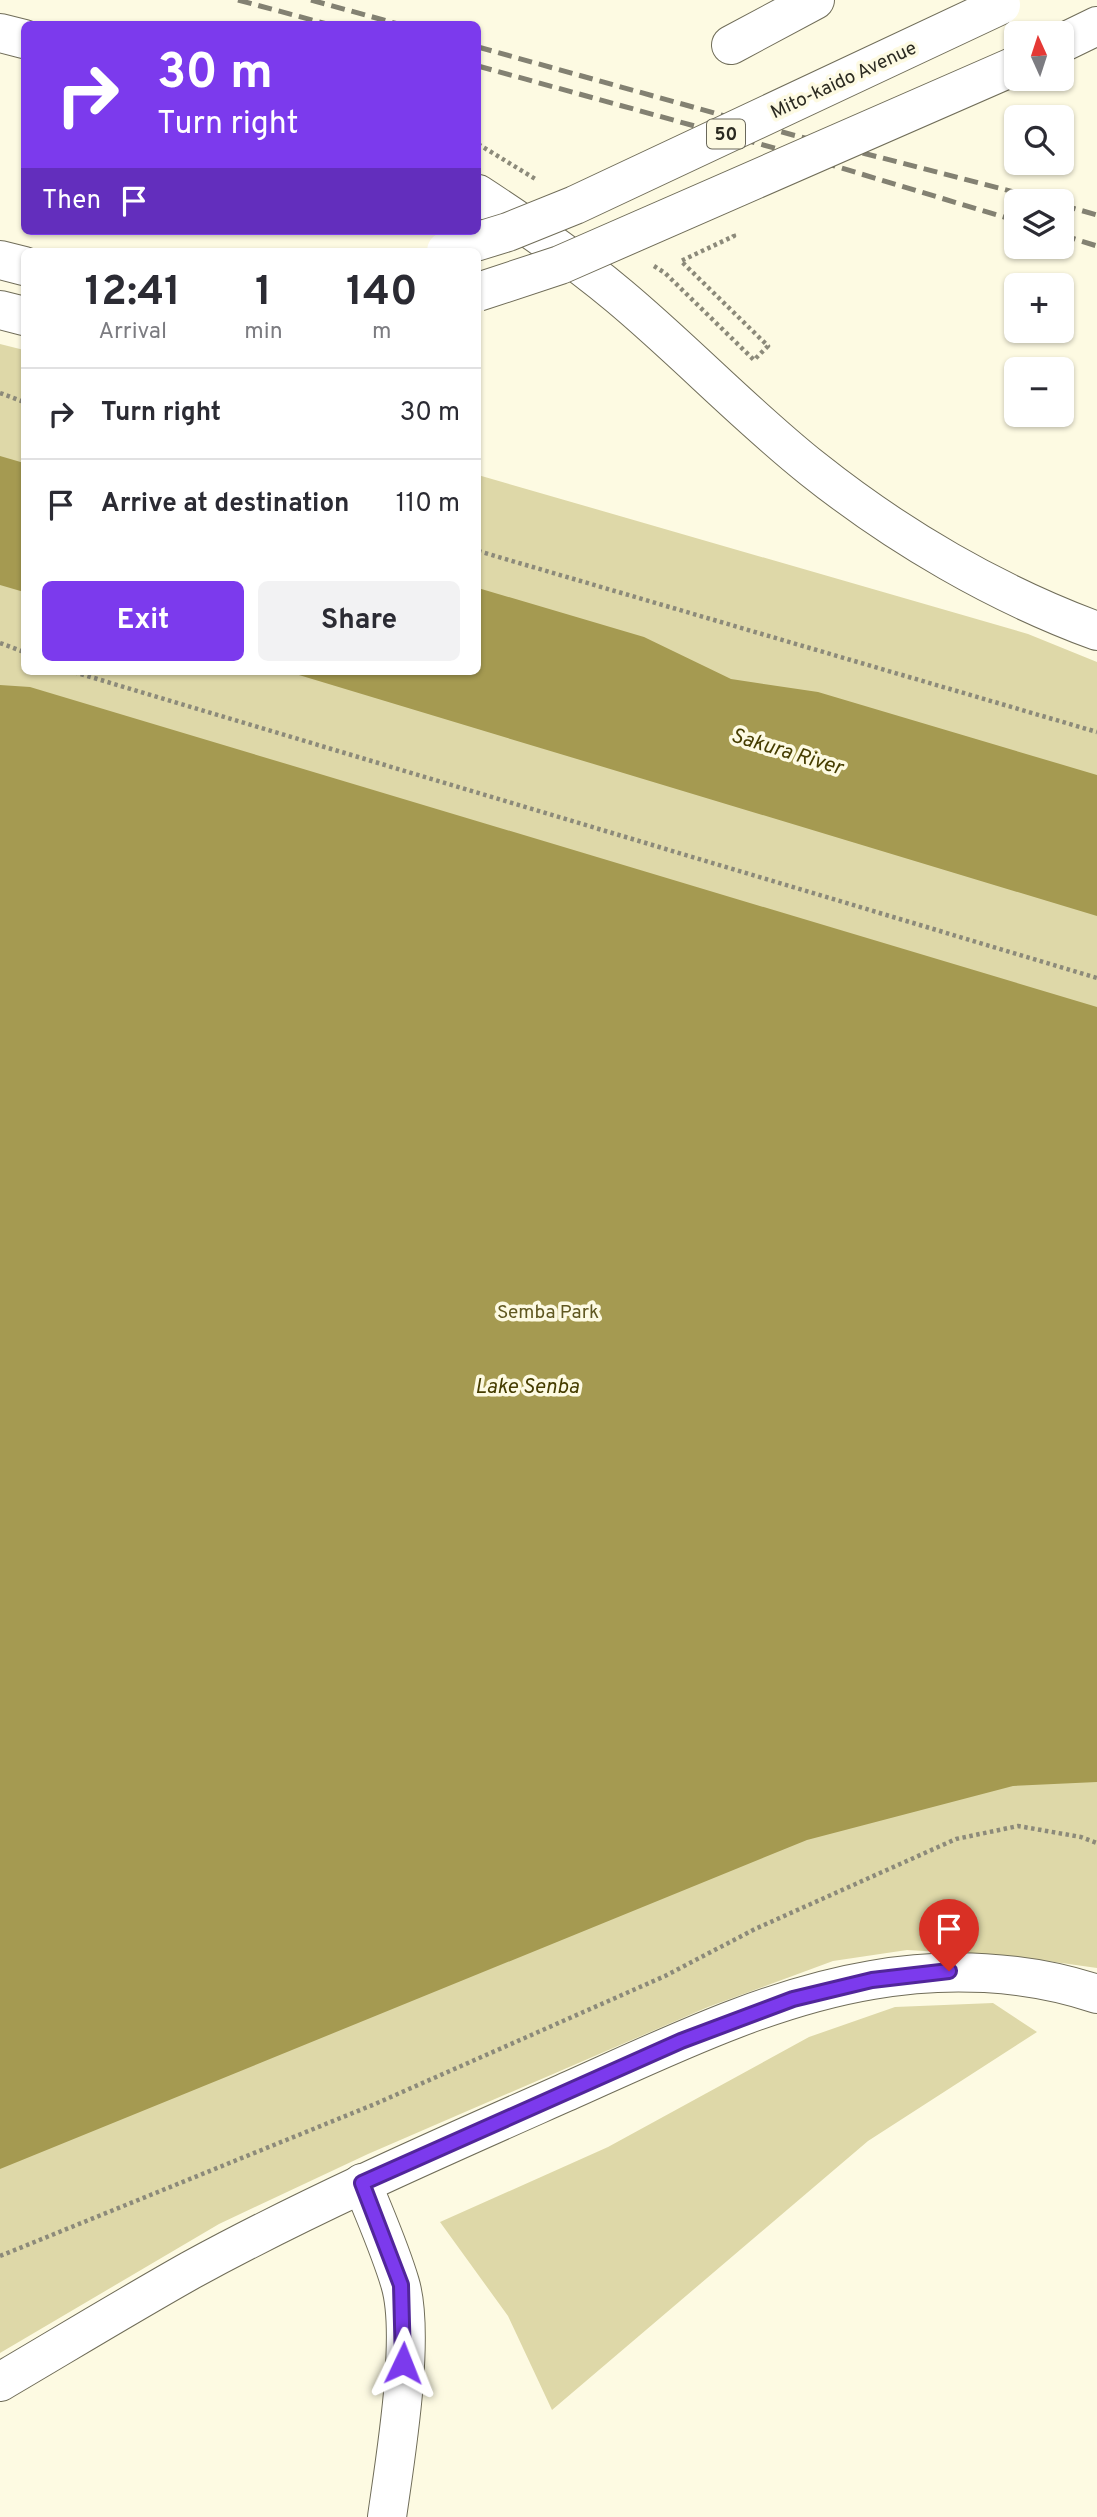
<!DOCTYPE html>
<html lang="en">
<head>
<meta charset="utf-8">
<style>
  body { margin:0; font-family:Overpass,sans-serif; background:#f2f2f3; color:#2b2b33; height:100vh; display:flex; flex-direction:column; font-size:26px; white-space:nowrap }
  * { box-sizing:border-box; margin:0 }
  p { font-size:23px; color:#7c7c81 }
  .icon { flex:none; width:38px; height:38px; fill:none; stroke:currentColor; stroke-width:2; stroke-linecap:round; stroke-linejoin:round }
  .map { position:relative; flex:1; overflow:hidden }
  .drawer { position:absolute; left:21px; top:248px; width:460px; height:427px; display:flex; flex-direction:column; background:#fff; border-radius:10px; box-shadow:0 2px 5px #0004 }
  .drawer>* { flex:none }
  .guide { position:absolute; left:21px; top:21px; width:460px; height:214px; border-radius:10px; box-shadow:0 2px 5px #0004; background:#7c3aed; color:#fff; overflow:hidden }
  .needle { width:46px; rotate:357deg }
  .tools { position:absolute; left:1004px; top:21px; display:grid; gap:14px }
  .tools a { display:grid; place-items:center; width:70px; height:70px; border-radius:10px; background:#fff; box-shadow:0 2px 5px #0004; font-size:35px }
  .pin { position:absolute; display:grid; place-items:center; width:60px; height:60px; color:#fff; margin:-72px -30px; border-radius:50% 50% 50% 0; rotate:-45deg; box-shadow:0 0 7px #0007 }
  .pin .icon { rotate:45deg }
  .me { position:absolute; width:77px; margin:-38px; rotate:2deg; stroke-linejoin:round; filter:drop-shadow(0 0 5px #0008) }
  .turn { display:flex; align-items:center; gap:24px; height:147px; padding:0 21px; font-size:32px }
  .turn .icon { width:91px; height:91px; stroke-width:2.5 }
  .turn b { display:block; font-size:49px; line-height:60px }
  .then { display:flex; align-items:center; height:66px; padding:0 21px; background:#0003; gap:14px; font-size:26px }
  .eta { display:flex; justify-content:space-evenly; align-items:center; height:119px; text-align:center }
  .eta b { font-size:42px; font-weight:700; line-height:49px }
  .action { display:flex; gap:14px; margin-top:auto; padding:14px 21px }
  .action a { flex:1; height:80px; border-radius:10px; background:#7c3aed; color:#fff; font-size:28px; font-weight:700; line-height:80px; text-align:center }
  .action a+a { background:#f2f2f3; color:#2b2b33 }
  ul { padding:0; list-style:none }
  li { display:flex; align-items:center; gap:21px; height:91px; padding:0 21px; border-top:2px solid #e1e1e2 }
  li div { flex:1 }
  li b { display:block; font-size:26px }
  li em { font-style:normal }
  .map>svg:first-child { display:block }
</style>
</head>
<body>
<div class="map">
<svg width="1097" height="2517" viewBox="0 0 1097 2517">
  <rect width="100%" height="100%" fill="#fdfae2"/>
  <path fill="#ded8a8" d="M0 344 24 350V672H478V475L1028 634 1097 662V1968L1012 1956 907 1950 833 1961 708 2007 368 2154 219 2224 0 2353Z
    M993 2003 1037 2032 868 2141 552 2410 508 2316 440 2222 608 2147 809 2037 895 2007Z"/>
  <path fill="#a59a51" d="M0 456 24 463V592L0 585Z
    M478 588 644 637 731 679 818 692 1097 775V916L289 672H478Z
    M0 685 30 687 1097 1007V1782L1013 1786 807 1840 0 2169Z"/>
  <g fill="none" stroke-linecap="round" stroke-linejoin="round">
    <g stroke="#706d59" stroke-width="40">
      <path id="minor" d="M731 45 815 0
        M362 2183C375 2216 390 2249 400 2283 416 2336 395 2460 387 2517"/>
    </g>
    <g stroke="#706d59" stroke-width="40">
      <path id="tertiary" d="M0 33 24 39
        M478 194C527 226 575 259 619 296 686 352 745 415 813 469 897 536 996 594 1097 631
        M0 2382C63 2345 127 2306 191 2270 312 2204 438 2149 564 2093 663 2049 765 1998 872 1980 946 1967 1025 1970 1097 1994"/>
    </g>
    <g stroke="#706d59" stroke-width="40">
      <path id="primary" d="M1062 43 1097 26
        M0 260 24 266
        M0 310 24 316"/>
    </g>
    <path stroke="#8c8a7a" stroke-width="4.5" stroke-dasharray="3.5 3.5" stroke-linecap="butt" d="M478 144 537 180
      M654 266 665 273 754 360 768 346 681 261 734 236 732 231
      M0 393 24 402
      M478 551 1097 732
      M0 643 24 652
      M74 672 1097 978
      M0 2256 375 2104 665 1976 755 1929 956 1839 1018 1826 1081 1837 1097 1843"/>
    <use href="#minor" stroke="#fff" stroke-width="38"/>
    <use href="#tertiary" stroke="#fff" stroke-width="38"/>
    <use href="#primary" stroke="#fff" stroke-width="38"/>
    <path stroke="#838172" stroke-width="5" stroke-dasharray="14 7" stroke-linecap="butt" d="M238 0 327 24
      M311 0 398 24
      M478 47 793 135 1049 201
      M478 66 785 151 1017 221
      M1062 205 1097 215
      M1062 235 1097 246"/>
    <g stroke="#706d59" stroke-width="40" stroke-linecap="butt">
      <path id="primary-bridge" d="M446 251 508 232 575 205 1001 5
        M478 292 560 265 1017 65"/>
    </g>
    <use href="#primary-bridge" stroke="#fff" stroke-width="38"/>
  </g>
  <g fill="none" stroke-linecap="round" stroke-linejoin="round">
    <g stroke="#51269a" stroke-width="18">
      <path id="route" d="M403 2363 401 2285 362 2183 681 2041 793 1999 872 1980 949 1971"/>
    </g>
    <use href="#route" stroke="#7c3aed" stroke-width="12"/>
  </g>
  <g text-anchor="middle" stroke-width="7" stroke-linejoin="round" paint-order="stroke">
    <rect fill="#fdfae2" stroke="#6a685b" stroke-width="2" x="707" y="119.5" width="38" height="29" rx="5"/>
    <g font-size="18" font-weight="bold" fill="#2b2a21">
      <text x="726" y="140">50</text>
    </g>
    <g font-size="19" fill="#2b2a21" stroke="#fdfae2">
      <text transform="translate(843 79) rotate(-25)" y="7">Mito-kaido Avenue</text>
    </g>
    <g font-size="19" fill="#605821" stroke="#fdfae2">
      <text x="548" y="1318">Semba Park</text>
    </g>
    <g font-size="21" font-style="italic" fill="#463d00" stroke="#fdfae2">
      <text transform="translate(787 751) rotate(17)" y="7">Sakura River</text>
      <text x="527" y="1393">Lake Senba</text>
    </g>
  </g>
</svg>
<div class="tools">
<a><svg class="needle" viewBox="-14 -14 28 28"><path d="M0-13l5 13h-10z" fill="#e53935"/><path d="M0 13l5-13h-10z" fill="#7c7c81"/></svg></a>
<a><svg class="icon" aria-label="search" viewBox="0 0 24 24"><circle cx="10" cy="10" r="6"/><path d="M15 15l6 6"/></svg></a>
<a><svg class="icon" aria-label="layers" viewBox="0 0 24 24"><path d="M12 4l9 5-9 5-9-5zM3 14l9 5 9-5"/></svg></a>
<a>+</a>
<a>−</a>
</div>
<div class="pin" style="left:949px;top:1971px;background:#d93025"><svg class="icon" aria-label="arrive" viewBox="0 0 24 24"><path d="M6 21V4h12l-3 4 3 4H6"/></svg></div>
<svg class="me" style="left:403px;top:2363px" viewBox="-20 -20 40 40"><path d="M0-17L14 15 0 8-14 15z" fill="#7c3aed" stroke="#fff" stroke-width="4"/></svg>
<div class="guide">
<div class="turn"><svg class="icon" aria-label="right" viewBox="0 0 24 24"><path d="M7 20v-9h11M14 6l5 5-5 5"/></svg><div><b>30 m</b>Turn right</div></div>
<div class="then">Then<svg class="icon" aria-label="arrive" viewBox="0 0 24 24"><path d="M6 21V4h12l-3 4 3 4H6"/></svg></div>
</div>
<section class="drawer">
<div class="eta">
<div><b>12:41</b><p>Arrival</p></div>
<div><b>1</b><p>min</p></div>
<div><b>140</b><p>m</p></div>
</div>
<ul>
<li><svg class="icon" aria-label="right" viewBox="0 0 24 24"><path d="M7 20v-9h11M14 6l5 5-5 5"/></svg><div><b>Turn right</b></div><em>30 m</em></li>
<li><svg class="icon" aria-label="arrive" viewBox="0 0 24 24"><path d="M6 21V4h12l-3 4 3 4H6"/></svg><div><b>Arrive at destination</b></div><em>110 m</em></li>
</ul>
<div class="action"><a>Exit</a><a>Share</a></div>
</section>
</div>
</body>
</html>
